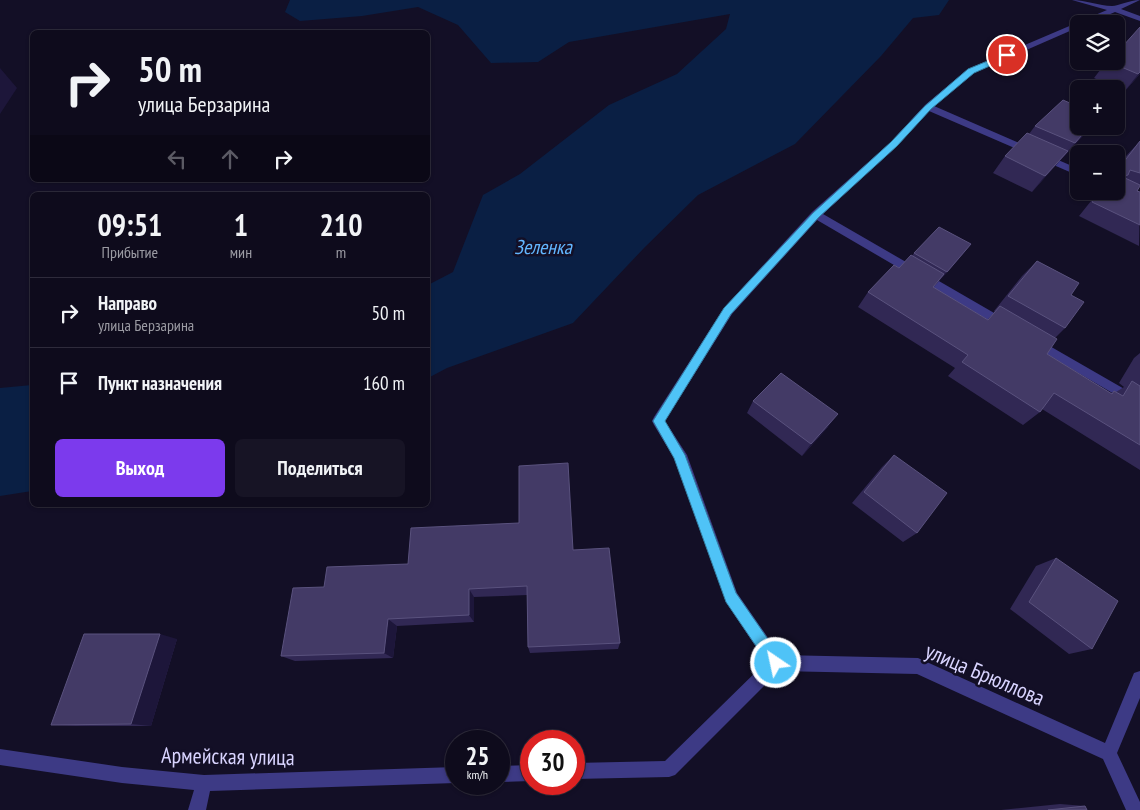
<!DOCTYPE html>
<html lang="ru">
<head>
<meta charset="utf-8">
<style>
  body { margin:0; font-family:"PT Sans Narrow",sans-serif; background:#171425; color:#f1f3f6; height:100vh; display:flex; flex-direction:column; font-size:19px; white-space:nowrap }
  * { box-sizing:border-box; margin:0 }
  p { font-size:16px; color:#9b9ba3 }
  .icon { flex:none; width:28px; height:28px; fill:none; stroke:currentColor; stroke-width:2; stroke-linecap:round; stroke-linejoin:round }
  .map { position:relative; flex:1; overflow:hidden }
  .sheet { position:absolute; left:30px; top:192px; width:400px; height:315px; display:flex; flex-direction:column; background:#0e0b1c; border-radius:8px; box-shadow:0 1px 4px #0004,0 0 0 1px #2e2b3b }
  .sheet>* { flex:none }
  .top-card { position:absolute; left:30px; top:30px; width:400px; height:152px; border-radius:8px; box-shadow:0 1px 4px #0004,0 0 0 1px #2e2b3b; background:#0e0b1c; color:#f1f3f6; overflow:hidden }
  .buttons { position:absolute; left:1070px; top:15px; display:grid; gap:10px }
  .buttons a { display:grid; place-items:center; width:55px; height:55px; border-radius:8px; background:#0e0b1c; box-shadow:0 1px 4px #0004,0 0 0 1px #2e2b3b; font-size:25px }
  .speed { position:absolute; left:445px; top:730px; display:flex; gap:10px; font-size:25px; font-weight:700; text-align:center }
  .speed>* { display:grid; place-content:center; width:65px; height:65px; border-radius:50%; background:#0e0b1c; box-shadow:0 1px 4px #0004,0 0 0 1px #2e2b3b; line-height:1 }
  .speed small { font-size:12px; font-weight:400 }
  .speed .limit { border:8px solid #d22; background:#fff; color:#111 }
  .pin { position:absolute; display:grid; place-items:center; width:42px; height:42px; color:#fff; margin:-21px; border:2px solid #fff; border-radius:50%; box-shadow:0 1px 5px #0007 }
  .me { position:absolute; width:55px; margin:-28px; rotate:326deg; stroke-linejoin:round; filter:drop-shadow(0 0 4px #0008) }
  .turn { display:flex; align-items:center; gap:18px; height:105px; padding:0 25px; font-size:22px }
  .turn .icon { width:65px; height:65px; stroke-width:2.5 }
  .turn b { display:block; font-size:35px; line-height:42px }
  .lanes { display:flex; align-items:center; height:48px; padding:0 25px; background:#0003; justify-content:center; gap:25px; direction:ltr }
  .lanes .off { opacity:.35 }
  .eta { display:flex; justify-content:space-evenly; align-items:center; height:85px; text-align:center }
  .eta b { font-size:30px; font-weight:700; line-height:35px }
  .cta { display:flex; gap:10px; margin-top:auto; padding:10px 25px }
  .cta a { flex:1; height:58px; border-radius:8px; background:#7c3aed; color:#fff; font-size:20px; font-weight:700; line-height:58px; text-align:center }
  .cta a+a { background:#171425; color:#f1f3f6 }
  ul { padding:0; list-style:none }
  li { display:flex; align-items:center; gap:15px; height:70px; padding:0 25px; border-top:1px solid #2e2b3b }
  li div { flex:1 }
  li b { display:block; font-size:19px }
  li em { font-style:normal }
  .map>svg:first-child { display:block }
</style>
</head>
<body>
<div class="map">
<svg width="1140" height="810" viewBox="0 0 1140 810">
  <rect width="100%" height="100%" fill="#130f26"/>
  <path fill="#0a1f44" d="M290 0H949L939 15 913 18 881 56 795 144 698 195 644 248 573 323 447 368 428 378V285L453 272 483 195 520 174 609 105 677 74 726 29 730 14 569 42 538 62 491 63 458 25 418 7 362 16 300 21 285 12Z
    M32 385V491L0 496V388Z"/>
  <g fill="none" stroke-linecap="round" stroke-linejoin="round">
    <path fill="#3d3a85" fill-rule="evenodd" d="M1072 0C1086 0 1099 6 1112 6 1119 6 1129 0 1140 0L1121 9 1140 16V21L1115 12 1087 24H1079V27L974 73 934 106 1079 169V176L929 111 897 146 823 214 1008 321 1010 324 1008 327H1000L817 220 732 314 665 421 687 455 737 593 780 655 918 658 1105 743 1134 673 1140 671V698L1117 753 1140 802V810H1126L1103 759 917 674 779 671 675 775 669 777 574 779V763L665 761 766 662 726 602 674 458 654 425 652 421 654 417 724 308 812 212 891 142 925 105 968 69 1107 10Z
      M1034 337 1140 398V409L1030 345 1028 342 1030 339Z
      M0 749 122 767 204 775 456 767V783L210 791 206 810H188L194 790 122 783 0 765Z
      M531 765V781L499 782V766Z"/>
  </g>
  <path fill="#312854" d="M1107 61 1140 74 1124 92 1094 78Z
    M1035 126H1091L1032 192 993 173 1005 156 1029 134Z
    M1140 141V183L1137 191 1140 192 1139 246 1079 216 1099 191H1116V169L1127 155Z
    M971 244 933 288 987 320 995 312 994 311 1022 276 1037 261 1071 295 1065 328 1055 338 1047 354 1111 393 1114 391 1116 392 1124 387 1119 383 1134 358 1140 353V470L1042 409 1040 412 1023 425 948 376 955 368 858 307 868 292 899 268 912 256 914 253Z
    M753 401 828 427 802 456 747 413Z
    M894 455 917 533 903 542 852 503 882 467Z
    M573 550 620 643 618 649 530 653 528 647 527 595 474 597V622L397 626 393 658 295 661 281 656 324 587 408 564Z
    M1056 558 1092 649 1069 654 1010 609 1036 566Z
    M177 639 151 726H75L51 725Z
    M1060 804 1085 806 1087 810H1001Z"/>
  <path fill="#1d163a" d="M0 68 17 88 0 114Z
    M1140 72V74L1124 92Z
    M1090 126H1091L1085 134 1062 159 1075 143Z
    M1068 151 1054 167 1032 192 1045 176Z
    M971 244 964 253 941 280 947 272Z
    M838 414 828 427 802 456 811 444Z
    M469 589 474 597V622L469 615Z
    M388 619 397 626 393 658 384 653Z
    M160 634 177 639 151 726 131 724Z"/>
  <path fill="#433a66" stroke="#5a527e" d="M1140 27V72L1138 74 1107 61H1116V52L1123 46Z
    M1063 100 1079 107V126H1090L1075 143 1035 126Z
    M1027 133 1068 151 1045 176 1005 156Z
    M1140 141V173L1130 170 1128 175 1124 176 1125 178 1140 185V186L1137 191 1140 192V225L1092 202 1101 191H1116V172Z
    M939 227 971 244 947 272 914 253Z
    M911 255 944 274 933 287 988 320 1000 306 1057 339 1047 354 1112 394 1114 391 1123 396 1132 381 1140 386V445L1054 393 1040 412 962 362 968 355 868 292 894 265 899 268Z
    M1037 261 1079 283 1071 295 1084 302 1065 328 1008 296Z
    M781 373 838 414 811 444 753 401Z
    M894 455 947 493 917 533 864 492Z
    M568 463 573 550 609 548 620 643 528 647 527 586 469 589V615L388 619 384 653 281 656 293 588 324 587 327 567 408 564 411 528 519 523V466Z
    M1056 558 1118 601 1092 649 1029 602Z
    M84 634H160L131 724 51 725Z
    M1085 806 1087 810H1048Z"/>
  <path fill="#4fc3f7" stroke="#337fa1" d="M1007 53 1011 55 1010 57 974 73 931 109 897 146 819 217 731 314 665 421 685 455 736 593 781 658 783 663 781 668 776 670 771 668 726 602 674 458 653 421 724 308 813 213 891 142 925 106 968 69Z"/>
  <g text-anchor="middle" stroke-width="5" stroke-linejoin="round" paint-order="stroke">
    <g font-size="20" font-style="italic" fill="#62b6ff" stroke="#130f26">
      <text x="543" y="254">Зеленка</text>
    </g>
    <g font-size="22" fill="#d9d4ff" stroke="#130f26">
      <text transform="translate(985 674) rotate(23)" y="8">улица Брюллова</text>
      <text transform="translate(228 756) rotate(1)" y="8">Армейская улица</text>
    </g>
  </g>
</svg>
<div class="buttons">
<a><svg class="icon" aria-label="layers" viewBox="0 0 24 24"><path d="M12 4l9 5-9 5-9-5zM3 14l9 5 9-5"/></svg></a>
<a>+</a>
<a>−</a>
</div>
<div class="speed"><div>25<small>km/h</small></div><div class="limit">30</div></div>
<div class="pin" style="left:1007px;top:55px;background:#d93025"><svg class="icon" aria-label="arrive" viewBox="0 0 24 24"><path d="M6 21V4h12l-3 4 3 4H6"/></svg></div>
<svg class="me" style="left:776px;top:663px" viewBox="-20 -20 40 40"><circle r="17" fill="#4fc3f7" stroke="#fff" stroke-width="3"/><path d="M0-11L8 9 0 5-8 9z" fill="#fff"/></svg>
<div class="top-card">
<div class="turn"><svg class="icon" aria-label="right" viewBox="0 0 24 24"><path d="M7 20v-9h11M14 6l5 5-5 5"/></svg><div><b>50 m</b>улица Берзарина</div></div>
<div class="lanes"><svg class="icon off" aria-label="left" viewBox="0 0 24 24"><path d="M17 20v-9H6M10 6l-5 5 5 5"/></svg><svg class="icon off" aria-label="ahead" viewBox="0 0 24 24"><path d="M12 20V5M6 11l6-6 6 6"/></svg><svg class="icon" aria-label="right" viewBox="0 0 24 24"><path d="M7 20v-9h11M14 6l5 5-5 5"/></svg></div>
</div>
<section class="sheet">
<div class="eta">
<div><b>09:51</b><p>Прибытие</p></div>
<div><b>1</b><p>мин</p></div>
<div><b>210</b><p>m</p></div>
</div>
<ul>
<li><svg class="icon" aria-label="right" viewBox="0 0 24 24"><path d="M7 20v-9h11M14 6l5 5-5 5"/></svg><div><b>Направо</b><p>улица Берзарина</p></div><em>50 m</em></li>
<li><svg class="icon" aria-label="arrive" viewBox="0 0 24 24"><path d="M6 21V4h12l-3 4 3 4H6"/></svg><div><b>Пункт назначения</b></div><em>160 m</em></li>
</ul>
<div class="cta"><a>Выход</a><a>Поделиться</a></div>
</section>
</div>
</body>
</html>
